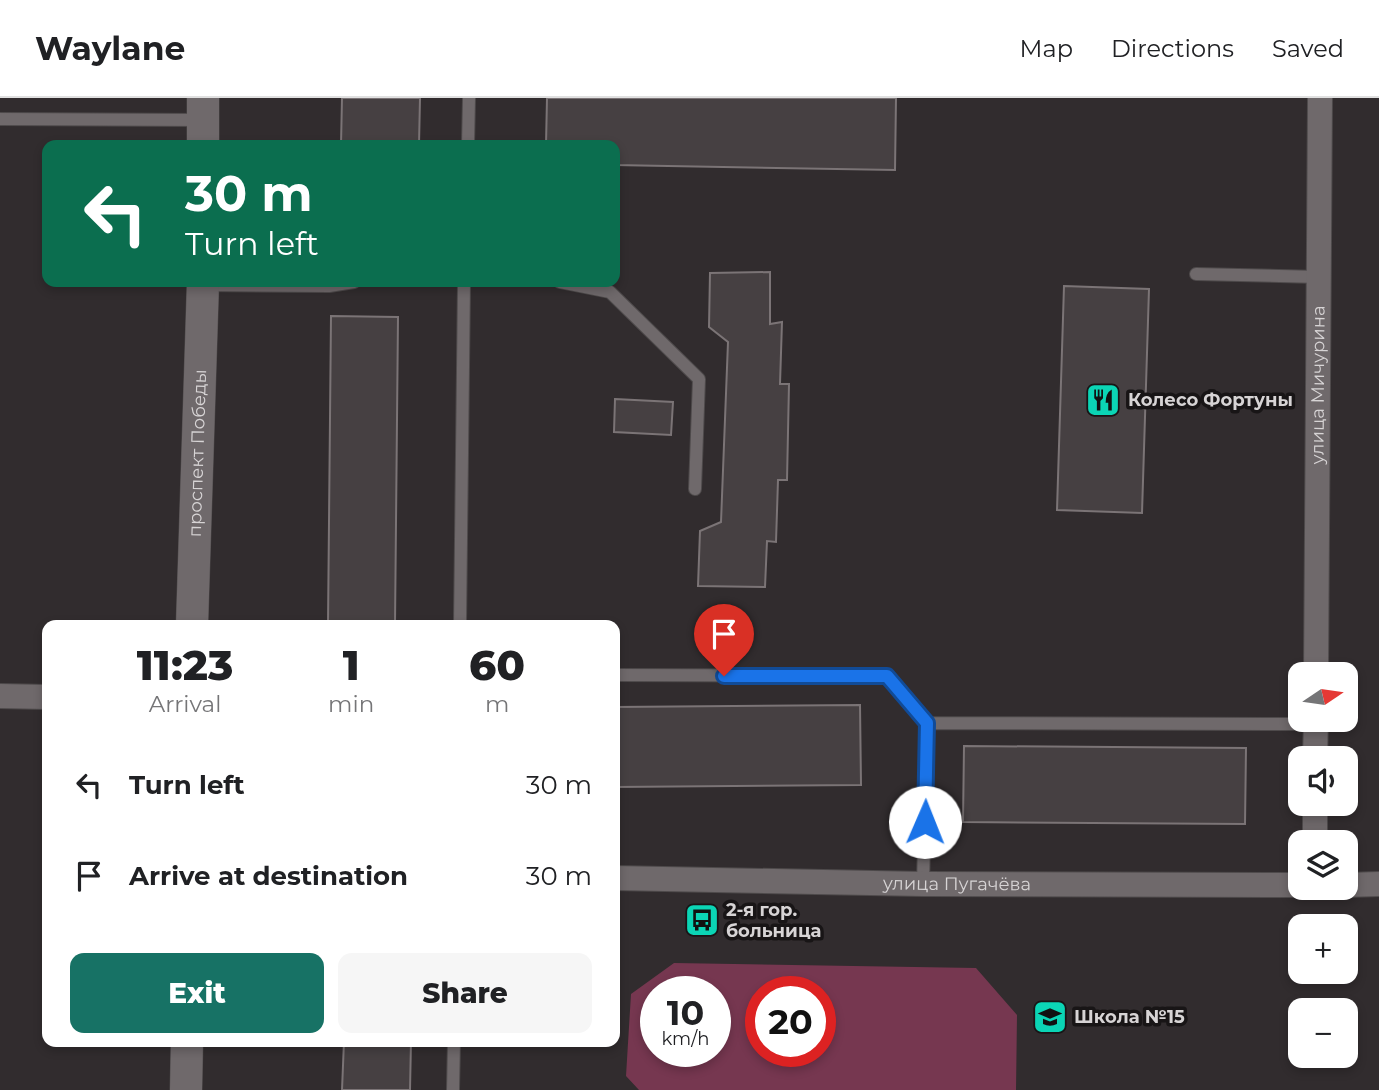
<!DOCTYPE html>
<html lang="en">
<head>
<meta charset="utf-8">
<style>
  body { margin:0; font-family:Montserrat,sans-serif; background:#f6f6f6; color:#202124; height:100vh; display:flex; flex-direction:column; font-size:26px; white-space:nowrap }
  * { box-sizing:border-box; margin:0 }
  p { font-size:23px; color:#757577 }
  .icon { flex:none; width:38px; height:38px; fill:none; stroke:currentColor; stroke-width:2; stroke-linecap:round; stroke-linejoin:round }
  .map { position:relative; flex:1; overflow:hidden }
  .drawer { position:absolute; left:42px; top:522px; width:578px; height:427px; display:flex; flex-direction:column; background:#fff; border-radius:14px; box-shadow:0 4px 10px #0003 }
  .drawer>* { flex:none }
  .banner { position:absolute; left:42px; top:42px; width:578px; height:147px; border-radius:14px; box-shadow:0 4px 10px #0003; background:#0b6e4f; color:#fff; overflow:hidden }
  .needle { width:46px; rotate:77deg }
  .controls { position:absolute; left:1288px; top:564px; display:grid; gap:14px }
  .controls a { display:grid; place-items:center; width:70px; height:70px; border-radius:14px; background:#fff; box-shadow:0 4px 10px #0003; font-size:35px }
  .speed { position:absolute; left:640px; top:878px; display:flex; gap:14px; font-size:35px; font-weight:700; text-align:center }
  .speed>* { display:grid; place-content:center; width:91px; height:91px; border-radius:50%; background:#fff; box-shadow:0 4px 10px #0003; line-height:1 }
  .speed small { font-size:18px; font-weight:400 }
  .speed .limit { border:10px solid #d22; background:#fff; color:#111 }
  .pin { position:absolute; display:grid; place-items:center; width:60px; height:60px; color:#fff; margin:-72px -30px; border-radius:50% 50% 50% 0; rotate:-45deg; box-shadow:0 0 7px #0007 }
  .pin .icon { rotate:45deg }
  .me { position:absolute; width:77px; margin:-38px; rotate:1deg; stroke-linejoin:round; filter:drop-shadow(0 0 5px #0008) }
  .turn { display:flex; align-items:center; gap:24px; height:147px; padding:0 28px; font-size:32px }
  .turn .icon { width:91px; height:91px; stroke-width:2.5 }
  .turn b { display:block; font-size:49px; line-height:60px }
  .eta { display:flex; justify-content:space-evenly; align-items:center; height:119px; text-align:center }
  .eta b { font-size:42px; font-weight:800; line-height:49px }
  .cta { display:flex; gap:14px; margin-top:auto; padding:14px 28px }
  .cta a { flex:1; height:80px; border-radius:14px; background:#177265; color:#fff; font-size:28px; font-weight:800; line-height:80px; text-align:center }
  .cta a+a { background:#f6f6f6; color:#202124 }
  ul { padding:0; list-style:none }
  li { display:flex; align-items:center; gap:21px; height:91px; padding:0 28px }
  li div { flex:1 }
  li b { display:block; font-size:26px }
  li em { font-style:normal }
  header { display:flex; align-items:center; gap:42px; box-sizing:border-box; height:98px; padding:0 35px; background:#fff; border-bottom:2px solid #e0e0e0 }
  header strong { font-size:33px }
  nav { display:flex; gap:38px; margin-inline-start:auto; font-size:24px }
  .map>svg:first-child { display:block }
</style>
</head>
<body>
<header>
<strong>Waylane</strong>
<nav><a>Map</a><a>Directions</a><a>Saved</a></nav>
</header>
<div class="map">
<svg width="1379" height="992" viewBox="0 0 1379 992">
  <rect width="100%" height="100%" fill="#312c2e"/>
  <path fill="#763750" fill-rule="evenodd" d="M674 865 976 870 1017 917 1016 992H639L626 978 631 896ZM656 894H716V954H656ZM821 894V954H761V894Z"/>
  <path fill="#464042" stroke="#7b7476" stroke-width="2" d="M342 0H420L419 47H341Z
    M547 0H896L895 72 614 67V47H546Z
    M770 174V226L782 224 780 286H789L787 382H778L776 444 767 443 765 489 698 488 700 433 721 424 728 244 709 229 710 175Z
    M1064 188 1149 191 1142 415 1057 412Z
    M331 218 398 219 395 527H328Z
    M615 301 673 304 671 337 614 334Z
    M860 607 861 687 614 689V609Z
    M964 648 1246 650 1245 726 963 724Z
    M344 943H411L410 992H342Z"/>
  <g fill="none" stroke-linecap="round" stroke-linejoin="round">
    <g stroke="#4e4a4b" stroke-width="14">
      <path id="service" d="M0 21 203 22
        M468 47 469 0
        M1196 176 1318 179
        M560 184 610 194 699 281 695 391
        M203 187 329 188 354 184
        M460 527 464 184
        M614 577 887 578 927 625
        M923 786 927 625 1315 626
        M453 992 454 943"/>
    </g>
    <g stroke="#4e4a4b" stroke-width="26">
      <g id="minor">
        <path id="s1" d="M1316 576 1320 0"/>
        <path d="M0 598 47 599"/>
        <path d="M1315 660 1316 621"/>
        <path d="M1315 744V705"/>
        <path id="s2" d="M614 780 923 786 1300 787"/>
        <path d="M1346 787 1379 786"/>
      </g>
    </g>
    <g stroke="#4e4a4b" stroke-width="33">
      <g id="tertiary">
        <path d="M203 47V0"/>
        <path id="s3" d="M192 527 203 184"/>
        <path d="M186 992 187 943"/>
      </g>
    </g>
    <use href="#service" stroke="#6f696b" stroke-width="12"/>
    <use href="#minor" stroke="#6f696b" stroke-width="24"/>
    <use href="#tertiary" stroke="#6f696b" stroke-width="32"/>
  </g>
  <g fill="none" stroke-linecap="round" stroke-linejoin="round">
    <g stroke="#114b97" stroke-width="18">
      <path id="route" d="M724 578H887L927 625 925 724"/>
    </g>
    <use href="#route" stroke="#1a73e8" stroke-width="12"/>
  </g>
  <defs>
    <g id="restaurant-square" transform="scale(1.75)"><rect x="-9" y="-9" width="18" height="18" rx="4" fill="#0bd5b5" stroke="#181516"/><path d="M-5-6h1v4h1v-4h1v4h1v-4h1v5L-1.5 .5V6h-2V.5L-5-1ZM5-6V6H3V1.5H1.5Q1.5-4 5-6Z" fill="#111"/></g>
    <g id="bus-square" transform="scale(1.75)"><rect x="-9" y="-9" width="18" height="18" rx="4" fill="#0bd5b5" stroke="#181516"/><path d="M-5-6H5V4H4V6H2V4H-2V6H-4V4H-5ZM-3.5-4V0h7V-4ZM-3.5 1.2v1.5H-2V1.2ZM2 1.2v1.5H3.5V1.2Z" fill="#111"/></g>
    <g id="school-square" transform="scale(1.75)"><rect x="-9" y="-9" width="18" height="18" rx="4" fill="#0bd5b5" stroke="#181516"/><path d="M0-5L7-2L0 1L-7-2ZM-4 1L0 2.5L4 1V4Q0 6-4 4Z" fill="#111"/></g>
  </defs>
  <g fill-rule="evenodd">
    <use href="#restaurant-square" x="1103" y="302"/>
    <use href="#bus-square" x="702" y="822"/>
    <use href="#school-square" x="1050" y="919"/>
  </g>
  <g text-anchor="middle" stroke-width="7" stroke-linejoin="round" paint-order="stroke">
    <g font-size="18" fill="#d7d4d5" stroke="#181516">
      <text dy="6" stroke="none"><textPath href="#s1" startOffset="289">улица Мичурина</textPath></text>
      <text dy="6" stroke="none"><textPath href="#s3" startOffset="172">проспект Победы</textPath></text>
      <text dy="6" stroke="none"><textPath href="#s2" startOffset="343">улица Пугачёва</textPath></text>
    </g>
    <g font-size="18" font-weight="bold" fill="#d7d4d5" stroke="#181516" text-anchor="start">
      <text x="1128" y="308">Колесо Фортуны</text>
      <text x="726" y="818">2-я гор.<tspan x="726" dy="21">больница</tspan></text>
      <text x="1074" y="925">Школа №15</text>
    </g>
  </g>
</svg>
<div class="controls">
<a><svg class="needle" viewBox="-14 -14 28 28"><path d="M0-13l5 13h-10z" fill="#e53935"/><path d="M0 13l5-13h-10z" fill="#757577"/></svg></a>
<a><svg class="icon" aria-label="sound" viewBox="0 0 24 24"><path d="M4 9h4l5-4v14l-5-4H4zM17 9q2 3 0 6"/></svg></a>
<a><svg class="icon" aria-label="layers" viewBox="0 0 24 24"><path d="M12 4l9 5-9 5-9-5zM3 14l9 5 9-5"/></svg></a>
<a>+</a>
<a>−</a>
</div>
<div class="speed"><div>10<small>km/h</small></div><div class="limit">20</div></div>
<div class="pin" style="left:724px;top:578px;background:#d93025"><svg class="icon" aria-label="arrive" viewBox="0 0 24 24"><path d="M6 21V4h12l-3 4 3 4H6"/></svg></div>
<svg class="me" style="left:925px;top:724px" viewBox="-20 -20 40 40"><circle r="19" fill="#fff"/><path d="M0-13L10 11 0 6-10 11z" fill="#1a73e8"/></svg>
<div class="banner">
<div class="turn"><svg class="icon" aria-label="left" viewBox="0 0 24 24"><path d="M17 20v-9H6M10 6l-5 5 5 5"/></svg><div><b>30 m</b>Turn left</div></div>
</div>
<section class="drawer">
<div class="eta">
<div><b>11:23</b><p>Arrival</p></div>
<div><b>1</b><p>min</p></div>
<div><b>60</b><p>m</p></div>
</div>
<ul>
<li><svg class="icon" aria-label="left" viewBox="0 0 24 24"><path d="M17 20v-9H6M10 6l-5 5 5 5"/></svg><div><b>Turn left</b></div><em>30 m</em></li>
<li><svg class="icon" aria-label="arrive" viewBox="0 0 24 24"><path d="M6 21V4h12l-3 4 3 4H6"/></svg><div><b>Arrive at destination</b></div><em>30 m</em></li>
</ul>
<div class="cta"><a>Exit</a><a>Share</a></div>
</section>
</div>
</body>
</html>
